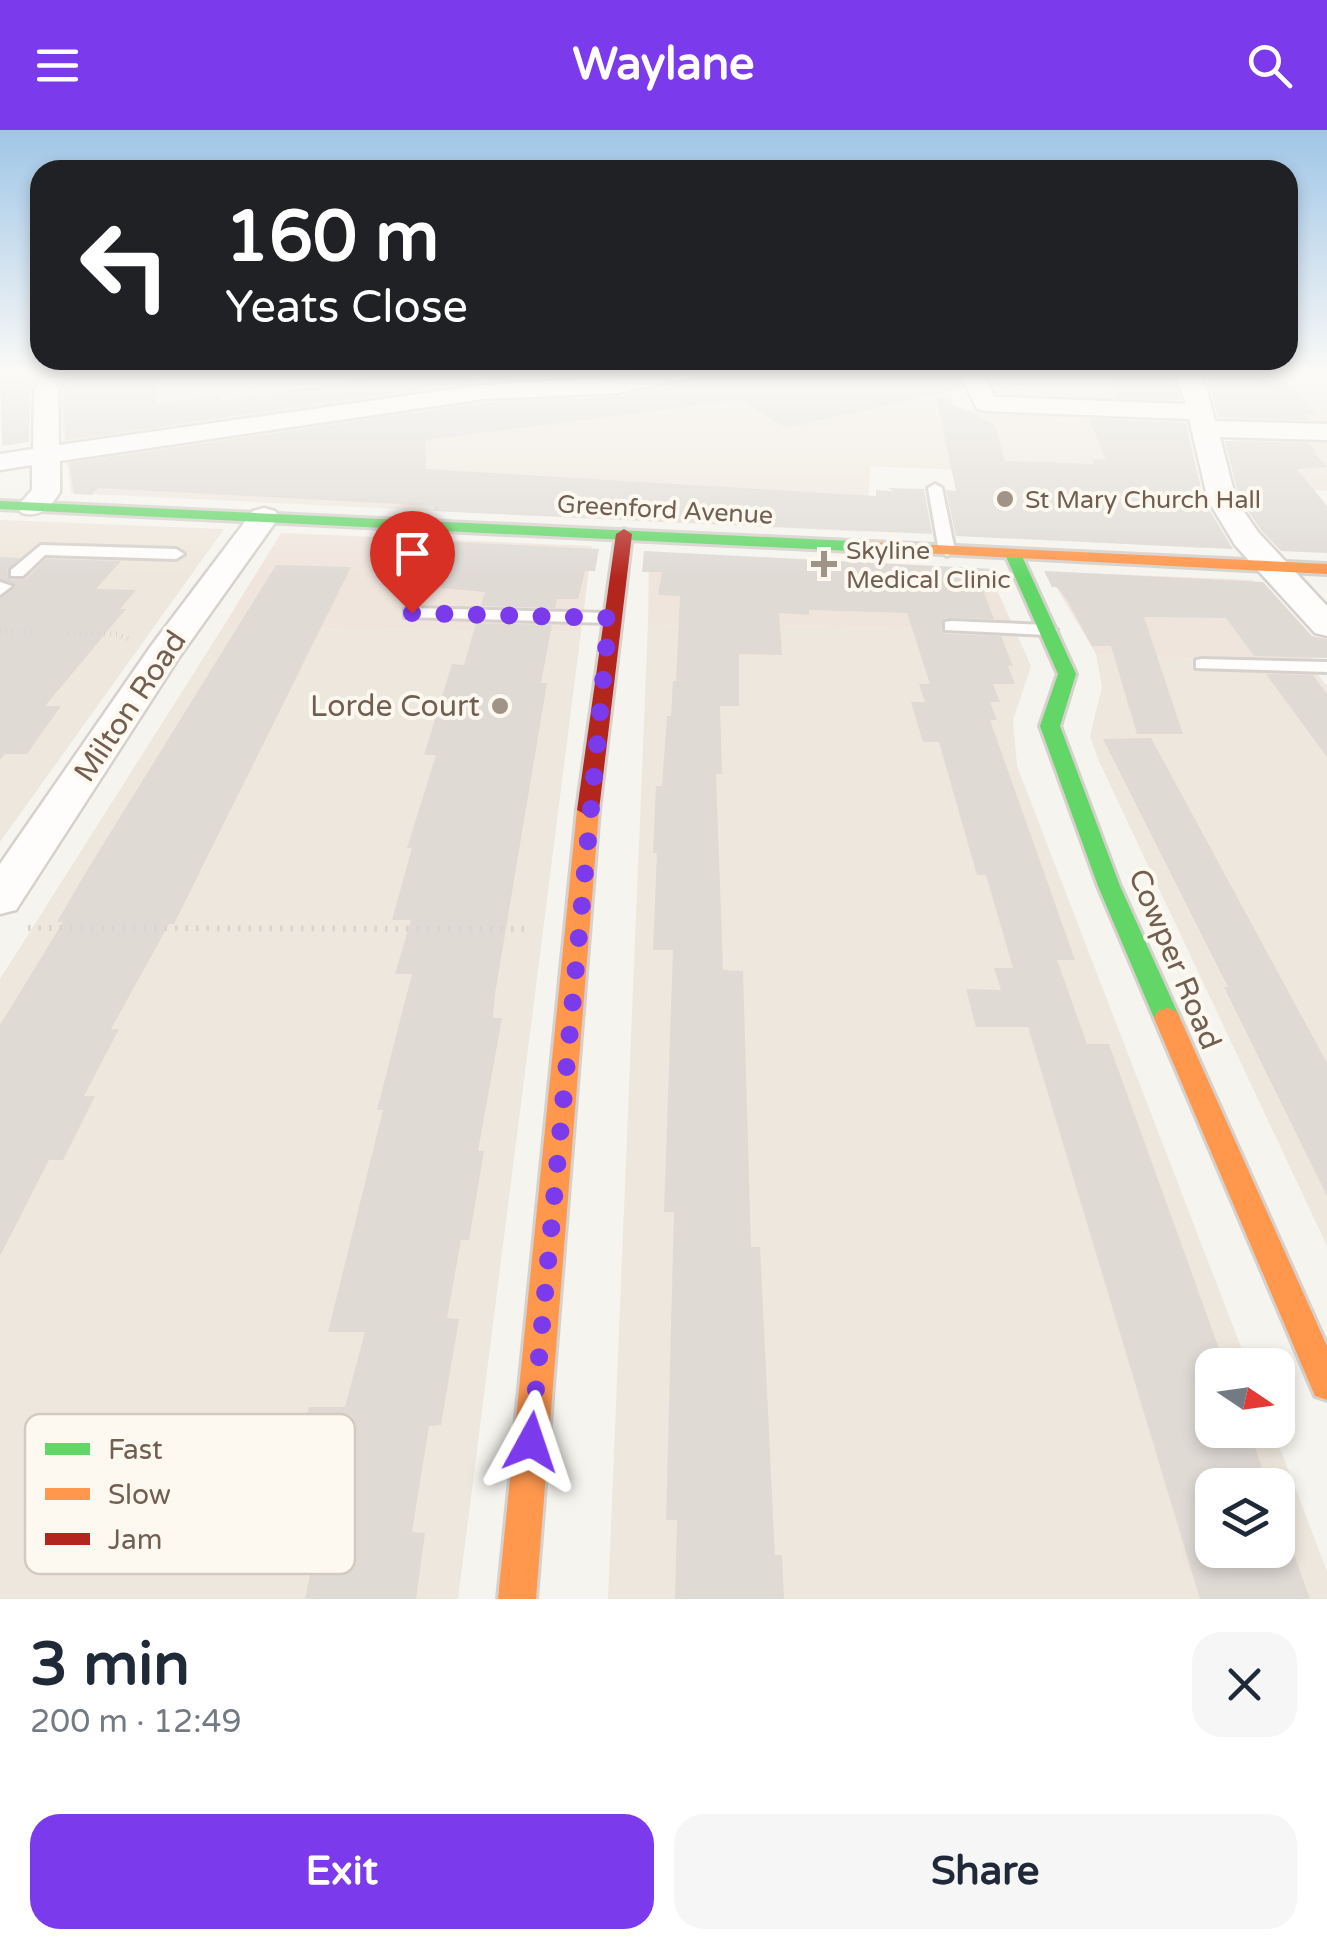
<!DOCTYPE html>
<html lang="en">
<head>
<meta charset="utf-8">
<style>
  body { margin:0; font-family:"Varela Round",sans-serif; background:#f6f6f7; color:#1f2937; height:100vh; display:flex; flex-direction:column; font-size:38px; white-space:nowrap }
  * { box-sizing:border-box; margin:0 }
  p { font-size:32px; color:#747a83 }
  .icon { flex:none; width:55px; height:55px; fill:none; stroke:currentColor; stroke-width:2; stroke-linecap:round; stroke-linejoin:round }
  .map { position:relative; height:1469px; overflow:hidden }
  .side { display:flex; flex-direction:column; background:#fff; flex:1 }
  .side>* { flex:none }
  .hud { position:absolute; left:30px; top:30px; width:1268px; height:210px; border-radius:30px; box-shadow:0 5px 15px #0003; background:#202124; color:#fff; overflow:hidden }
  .needle { width:65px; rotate:103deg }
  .tools { position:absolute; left:1195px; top:1218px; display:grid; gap:20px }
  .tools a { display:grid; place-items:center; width:100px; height:100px; border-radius:20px; background:#fff; box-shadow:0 5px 15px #0003; font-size:50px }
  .pin { position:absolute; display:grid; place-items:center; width:85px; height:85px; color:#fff; margin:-102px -42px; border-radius:50% 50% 50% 0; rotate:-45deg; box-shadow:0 0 10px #0007 }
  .pin .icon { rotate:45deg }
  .me { position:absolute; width:110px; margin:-55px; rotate:5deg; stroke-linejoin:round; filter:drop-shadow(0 0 8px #0008) }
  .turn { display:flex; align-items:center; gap:35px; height:210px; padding:0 30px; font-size:45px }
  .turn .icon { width:130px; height:130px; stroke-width:2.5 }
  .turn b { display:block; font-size:70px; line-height:85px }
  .round { display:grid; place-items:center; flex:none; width:105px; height:105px; border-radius:30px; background:#f6f6f7 }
  .overview { display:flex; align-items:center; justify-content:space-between; height:170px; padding:0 30px }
  h1 { font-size:60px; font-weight:800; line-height:75px }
  .action { display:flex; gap:20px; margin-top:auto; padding:20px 30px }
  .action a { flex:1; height:115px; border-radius:30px; background:#7c3aed; color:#fff; font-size:40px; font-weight:800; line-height:115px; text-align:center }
  .action a+a { background:#f6f6f7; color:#1f2937 }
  header { display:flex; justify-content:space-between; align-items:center; height:130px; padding:0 30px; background:#7c3aed; color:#fff; font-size:45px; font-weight:800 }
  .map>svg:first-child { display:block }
</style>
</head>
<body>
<header><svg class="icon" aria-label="menu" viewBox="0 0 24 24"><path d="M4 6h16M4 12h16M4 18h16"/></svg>Waylane<svg class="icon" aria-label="search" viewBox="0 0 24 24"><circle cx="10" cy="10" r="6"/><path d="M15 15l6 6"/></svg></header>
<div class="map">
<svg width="1327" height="1469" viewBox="0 0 1327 1469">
  <rect width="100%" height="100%" fill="#f6f4ee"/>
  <path fill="#eee7dd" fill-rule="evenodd" d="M73 242H454L472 258 65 315 59 275Z
    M727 242H942L956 279 1176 289 1186 330 1214 412 1203 418 1070 411 1048 344 870 336 867 402 71 363 67 332 72 329 471 270 612 263Z
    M995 242H1164L1171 253 1174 275 1029 272 1005 266Z
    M1211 242H1327V294L1235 292 1229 289Z
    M1233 309 1327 311V361L1242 357Z
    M0 390 224 399 0 712Z
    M648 494 1015 500 1031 536 1013 590 1017 636 1248 1235H1212V1300H1273L1327 1441V1469H608ZM1212 1355H1278V1420H1212Z
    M223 497 581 502 458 1469H0V849Z
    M1096 524 1309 534 1327 556V1116L1098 629 1090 606 1102 557Z"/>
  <path fill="#f0e5dd" d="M281 403 592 416 581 502 223 497Z
    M649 428 990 444 1015 500 648 494Z
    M1060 442 1253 450 1317 534 1096 524 1048 443Z"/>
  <path fill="#dfdad4" d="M0 242H40L30 262 29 312 2 316Z
    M71 242H160L156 274 219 266 221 271 408 242H629L482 251 66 310 62 263Z
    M700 242H955L962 258 787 298 740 270 425 310 426 339 876 366V360L894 361 888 358 924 359 932 404 434 381V376L98 358 92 365 74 364 69 333 483 273 618 267 695 251Z
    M1110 242H1171L1180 270 1116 268Z
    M1202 242H1278L1317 285H1305L1309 290 1218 287 1210 255Z
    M936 266 995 295 1005 331 1094 334 1092 329 1106 330 1089 289 1186 293 1204 371 1233 419 956 406 946 360 956 361Z
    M1225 311 1308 313 1316 321H1313L1327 337 1297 339 1327 376V423L1281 421 1261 400 1239 368Z
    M433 411 599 419 595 441H585L578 469H557L555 478 481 476 485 462 431 457Z
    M644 421 995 439 1003 456 981 455 994 489 944 488 941 500 945 504 1001 506 1013 536H1008L1015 554H993L1000 572H990L997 590H990L1075 830H1057L1087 914H1109L1225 1235H1212V1300H1249L1268 1355H1212V1420H1278V1379L1310 1469H1200L1028 897H976L966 859 1001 860 994 838H1013L986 745H977L939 612H923L911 572H925L919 554H930L907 483 809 480V485L779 483 782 525 739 524V576H720L722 644H716L723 840 743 841 751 1117H760L775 1425H782L784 1469H675L677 1390H666L674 1082H664L673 820H653L657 723H653L656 656H662L667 586H671L673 551H676L680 466 658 465 662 442H642Z
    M0 427 20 428 7 440 11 450 26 449 46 429 121 431 96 459 136 460 120 479H126L45 576H61L27 624H5L0 630V469L16 457 0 449Z
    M276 435 351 437 174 794H169L111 899H119L84 966H95L63 1030H49L0 1126V895L63 792H57L86 742Z
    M1044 441 1263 452 1312 506 1327 509V528L1254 526 1226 488 1144 487 1183 604H1137L1111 516H1092L1067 470 1057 457H1052Z
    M476 493 552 495 541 553H547L495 864 493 888H502L478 1021H484L469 1110H461L447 1188 459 1189 441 1295 429 1296 412 1402 425 1403 416 1469H305L315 1421 275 1420 309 1277H345L365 1202H328L383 980H377L412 844H395L411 790H392L412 718H407L436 625H424L452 534 464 535Z
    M1266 544 1313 545 1327 564V627Z
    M1151 608 1327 933V1066L1224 857H1228L1103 609Z"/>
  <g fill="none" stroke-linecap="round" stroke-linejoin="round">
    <g stroke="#d6d1cc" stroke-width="6">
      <path id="lane" d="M935 354 942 358 955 421 947 426 939 421 928 358Z
        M41 415 176 419 184 424 176 429 45 425 23 446H11V440Z
        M0 452 12 456 0 465Z
        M411 478 609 483 618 488 609 493 405 487V479Z
        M951 491 1048 495 1057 500 1048 505 945 500V492Z
        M1202 529 1327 532V542L1196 538V530Z"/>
    </g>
    <g stroke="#d6d1cc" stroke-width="5">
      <path id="street" d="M44 242H67L58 262 59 315 483 255 697 242 694 247 617 263 483 269 60 331V362C50 377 41 388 22 383L17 377 32 360V335L0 340V324L33 319 34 262Z
        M959 242H982L995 267 1186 274 1174 242H1197L1206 256 1215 291 1327 294V310L1220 307 1236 370 1258 402 1327 476V506L1315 503 1235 415 1208 370 1189 289 986 281 977 279Z
        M264 378 275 381 279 387 180 526 16 780 0 784V734L151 516 253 381Z"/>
    </g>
    <g stroke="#d6d1cc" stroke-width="6">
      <path id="fast" d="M0 371 851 411 859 416 851 421 0 379Z
        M1013 419 1021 424 1076 544 1060 596 1120 756 1180 888 1176 895H1158L1154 888 1098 756 1040 596 1058 544 1005 424Z"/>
    </g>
    <g stroke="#d6d1cc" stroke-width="6">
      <path id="slow" d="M851 411 1327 434V444L846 419V413Z
        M588 674 599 680 536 1469H498L577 680Z
        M1167 878 1176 881 1180 888 1327 1216V1270L1315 1266 1154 888 1158 881Z"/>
    </g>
    <g stroke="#d6d1cc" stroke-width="6">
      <path id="jam" d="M624 399 632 404 599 680 588 686 577 680 616 404Z"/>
    </g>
    <path stroke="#d9d4d0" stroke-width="5" stroke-dasharray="1 5" stroke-linecap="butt" d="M0 501 31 502
      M68 503 117 504 131 510"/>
    <path stroke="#d9d4d0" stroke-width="6" stroke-dasharray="2.5 8" stroke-linecap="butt" d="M28 798 526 799"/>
    <use href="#lane" fill="#fefdfc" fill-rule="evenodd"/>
    <use href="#street" fill="#fefdfc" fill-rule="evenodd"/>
    <use href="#fast" fill="#63d668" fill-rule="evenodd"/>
    <use href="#slow" fill="#ff974d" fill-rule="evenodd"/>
    <use href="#jam" fill="#b3261e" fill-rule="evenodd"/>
  </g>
  <linearGradient id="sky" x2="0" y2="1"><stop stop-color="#9fc6e7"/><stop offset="0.54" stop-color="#fbfaf7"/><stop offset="1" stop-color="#fbfaf7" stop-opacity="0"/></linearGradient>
  <rect width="1327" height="448" fill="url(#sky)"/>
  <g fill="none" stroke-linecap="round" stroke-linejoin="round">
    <path stroke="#7c3aed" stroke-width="18" stroke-dasharray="0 32.4" d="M412 483 609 488 531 1312"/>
  </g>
  <g fill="#a09388" stroke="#fdf9f1" stroke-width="4">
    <circle cx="1005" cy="369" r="10"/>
    <path d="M819 419h10v10h10v10h-10v10h-10v-10h-10v-10h10z"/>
    <circle cx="500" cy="576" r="10"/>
  </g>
  <g text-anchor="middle" stroke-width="8" stroke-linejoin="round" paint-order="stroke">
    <g font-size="25" fill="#725f51" stroke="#fdf9f1" text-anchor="start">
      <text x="1025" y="378">St Mary Church Hall</text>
      <text x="846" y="429">Skyline<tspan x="846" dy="29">Medical Clinic</tspan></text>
    </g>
    <g font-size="25" fill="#725f51" stroke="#fdf9f1">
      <text transform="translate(665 379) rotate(3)" y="9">Greenford Avenue</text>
    </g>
    <g font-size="30" fill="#725f51" stroke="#fdf9f1">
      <text transform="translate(130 576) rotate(-56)" y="10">Milton Road</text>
      <text transform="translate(1175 829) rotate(67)" y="10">Cowper Road</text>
    </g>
    <g font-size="30" fill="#725f51" stroke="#fdf9f1" text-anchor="end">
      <text x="480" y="586">Lorde Court</text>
    </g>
  </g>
  <rect x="25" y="1284" width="330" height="160" rx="15" fill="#fdf9f1" stroke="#d3cbc1" stroke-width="2.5"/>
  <rect x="45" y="1313" width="45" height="12" fill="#63d668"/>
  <rect x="45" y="1358" width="45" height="12" fill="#ff974d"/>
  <rect x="45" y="1403" width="45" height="12" fill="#b3261e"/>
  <g font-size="28" fill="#725f51">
    <text x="108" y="1329">Fast</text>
    <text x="108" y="1374">Slow</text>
    <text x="108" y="1419">Jam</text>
  </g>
</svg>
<div class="tools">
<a><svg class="needle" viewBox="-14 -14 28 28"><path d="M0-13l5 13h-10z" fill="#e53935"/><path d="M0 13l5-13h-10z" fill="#747a83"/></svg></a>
<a><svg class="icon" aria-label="layers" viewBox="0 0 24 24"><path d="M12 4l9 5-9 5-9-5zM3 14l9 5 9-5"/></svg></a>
</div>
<div class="pin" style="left:412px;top:483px;background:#d93025"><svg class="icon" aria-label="arrive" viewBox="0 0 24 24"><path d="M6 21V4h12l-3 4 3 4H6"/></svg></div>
<svg class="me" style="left:531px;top:1312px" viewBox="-20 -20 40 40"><path d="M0-17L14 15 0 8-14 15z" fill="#7c3aed" stroke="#fff" stroke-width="4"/></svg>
<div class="hud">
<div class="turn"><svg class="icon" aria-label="left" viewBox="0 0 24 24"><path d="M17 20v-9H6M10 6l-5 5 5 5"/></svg><div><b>160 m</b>Yeats Close</div></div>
</div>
</div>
<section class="side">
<div class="overview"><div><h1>3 min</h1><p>200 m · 12:49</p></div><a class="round"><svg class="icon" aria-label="close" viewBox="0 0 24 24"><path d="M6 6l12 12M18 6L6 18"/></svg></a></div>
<div class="action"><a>Exit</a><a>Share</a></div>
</section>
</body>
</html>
